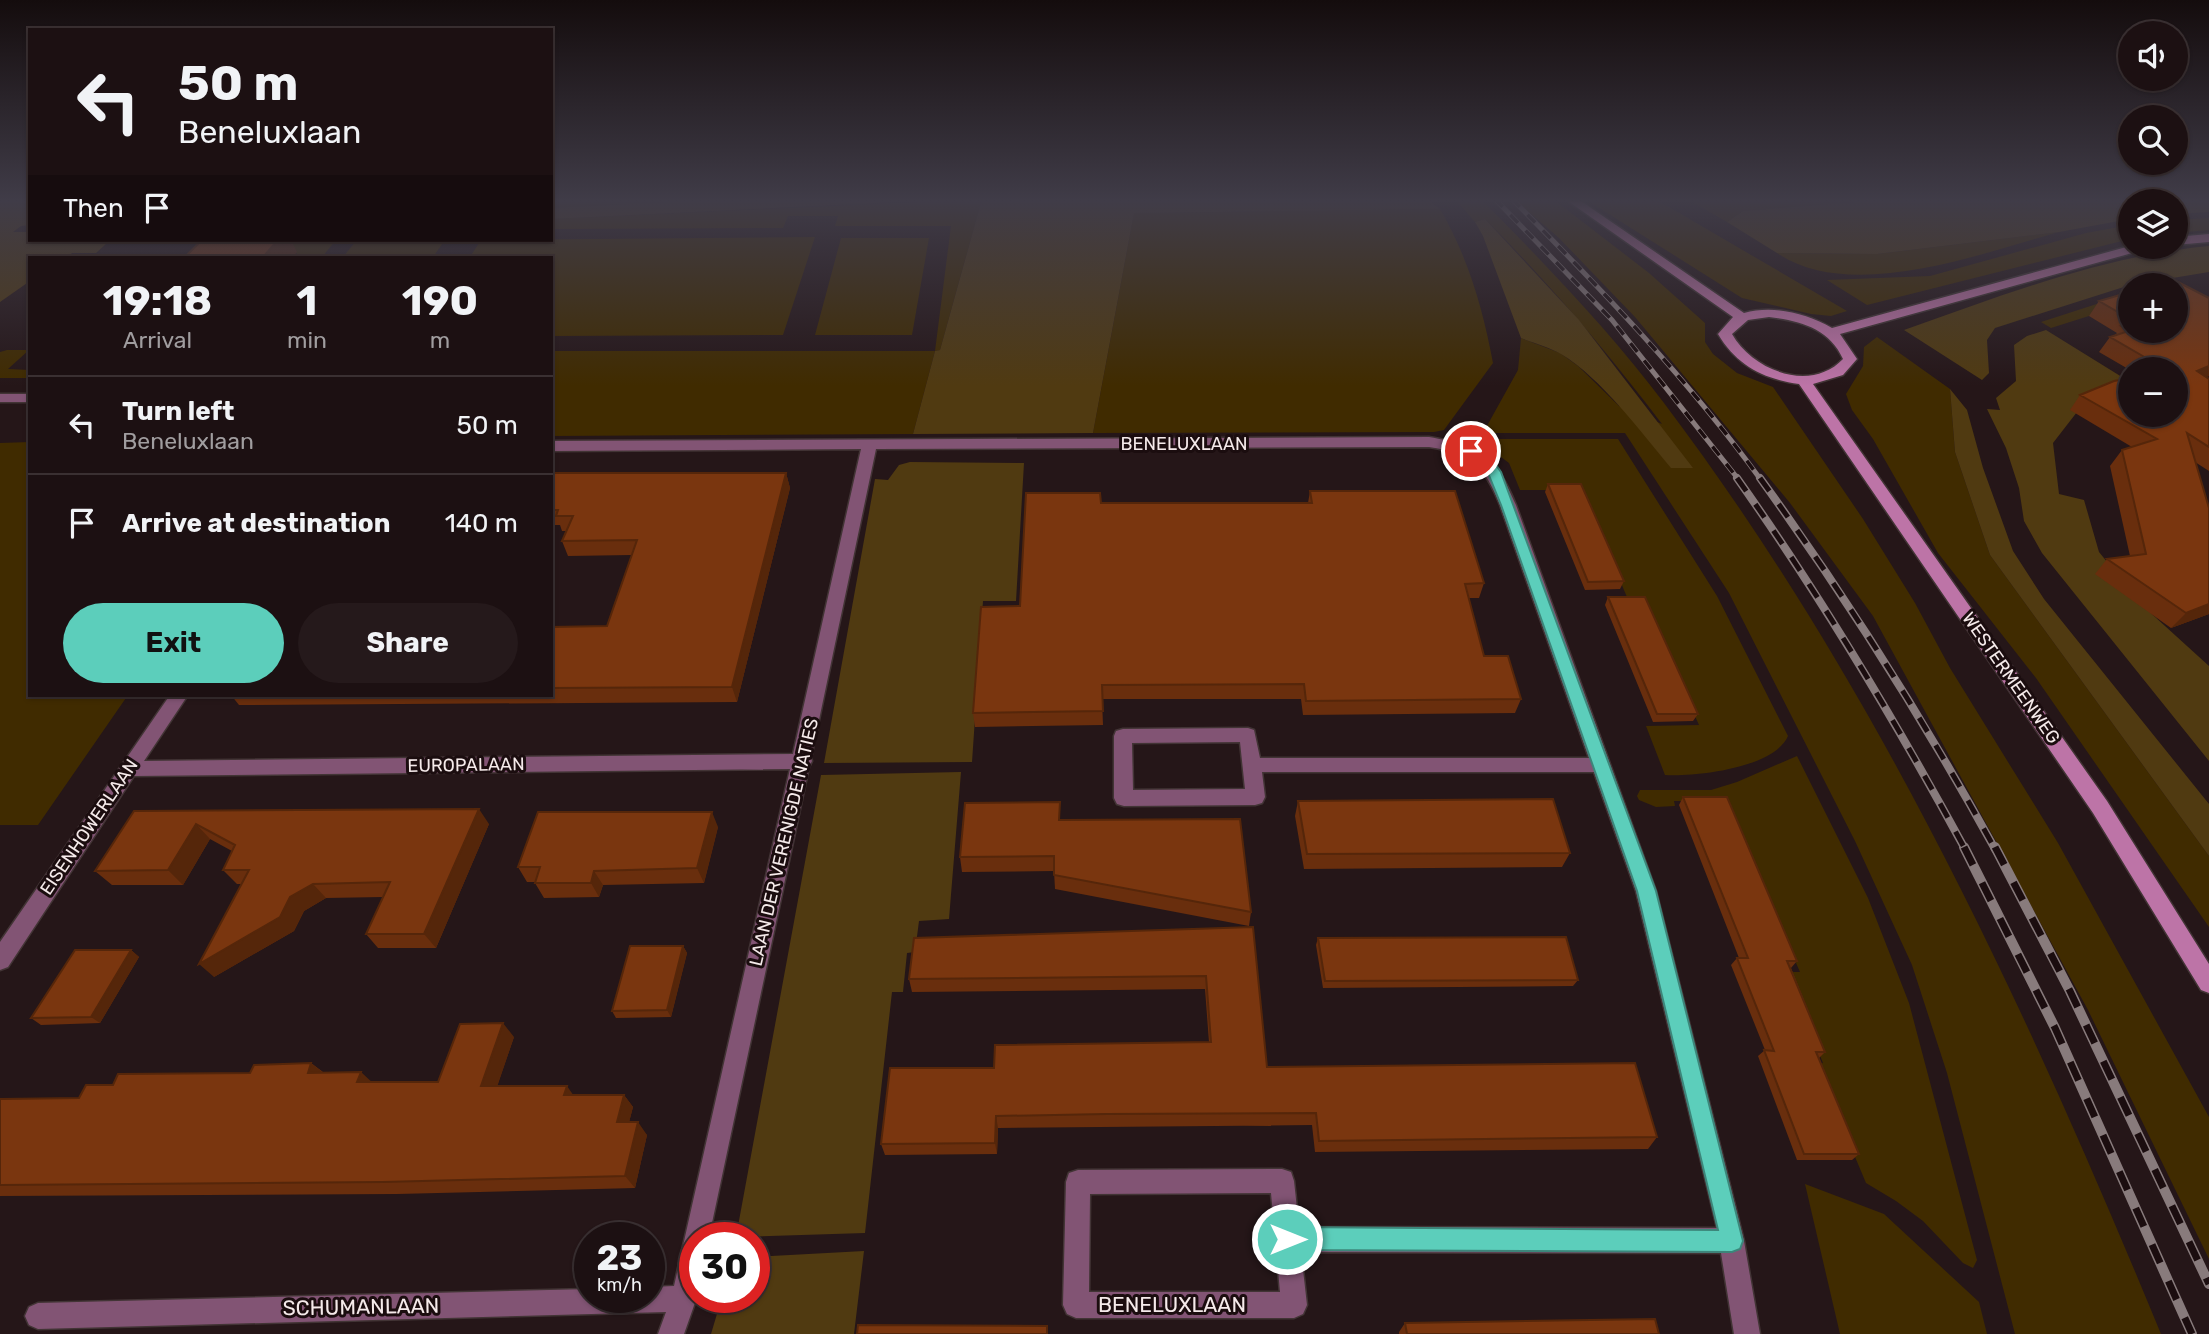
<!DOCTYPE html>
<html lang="en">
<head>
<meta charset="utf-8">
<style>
  body { margin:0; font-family:Rubik,sans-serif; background:#25191b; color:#f1f3f6; height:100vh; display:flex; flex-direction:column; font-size:26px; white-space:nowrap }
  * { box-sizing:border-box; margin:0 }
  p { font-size:23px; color:#a09d9f }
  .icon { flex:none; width:38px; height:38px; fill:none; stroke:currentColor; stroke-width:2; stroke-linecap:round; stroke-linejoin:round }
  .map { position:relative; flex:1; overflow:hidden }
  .details { position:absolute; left:28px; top:256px; width:525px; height:441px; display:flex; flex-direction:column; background:#1c1012; border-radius:0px; box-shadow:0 2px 5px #0004,0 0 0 2px #3a3032 }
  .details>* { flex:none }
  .hud { position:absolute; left:28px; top:28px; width:525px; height:214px; border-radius:0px; box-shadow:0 2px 5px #0004,0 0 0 2px #3a3032; background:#1c1012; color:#f1f3f6; overflow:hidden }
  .tools { position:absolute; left:2118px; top:21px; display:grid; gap:14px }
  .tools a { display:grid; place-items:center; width:70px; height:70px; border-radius:50%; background:#1c1012; box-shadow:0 2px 5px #0004,0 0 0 2px #3a3032; font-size:35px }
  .speed { position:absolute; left:574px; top:1222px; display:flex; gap:14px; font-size:35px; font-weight:700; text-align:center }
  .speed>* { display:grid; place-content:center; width:91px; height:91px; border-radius:50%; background:#1c1012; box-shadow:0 2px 5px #0004,0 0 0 2px #3a3032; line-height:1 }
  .speed small { font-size:18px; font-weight:400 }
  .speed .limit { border:10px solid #d22; background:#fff; color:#111 }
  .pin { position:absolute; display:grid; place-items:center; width:60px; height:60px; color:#fff; margin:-30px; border:4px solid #fff; border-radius:50%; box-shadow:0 2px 7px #0007 }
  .me { position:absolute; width:77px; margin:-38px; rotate:90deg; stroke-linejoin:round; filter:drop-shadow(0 0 5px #0008) }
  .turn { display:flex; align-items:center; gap:24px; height:147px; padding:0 35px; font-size:32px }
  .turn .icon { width:91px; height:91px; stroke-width:2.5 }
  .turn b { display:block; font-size:49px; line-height:60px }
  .then { display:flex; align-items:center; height:66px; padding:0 35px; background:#0003; gap:14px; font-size:26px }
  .eta { display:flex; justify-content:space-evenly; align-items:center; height:119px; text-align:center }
  .eta b { font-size:42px; font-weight:700; line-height:49px }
  .primary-button { display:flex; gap:14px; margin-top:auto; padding:14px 35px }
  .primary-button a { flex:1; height:80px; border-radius:42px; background:#5ccebb; color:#111; font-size:28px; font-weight:700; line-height:80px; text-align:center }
  .primary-button a+a { background:#25191b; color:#f1f3f6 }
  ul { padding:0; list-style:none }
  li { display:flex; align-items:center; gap:21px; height:98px; padding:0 35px; border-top:2px solid #3a3032 }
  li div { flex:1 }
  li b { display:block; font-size:26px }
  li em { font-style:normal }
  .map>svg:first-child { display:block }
</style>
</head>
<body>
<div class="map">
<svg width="2209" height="1334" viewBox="0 0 2209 1334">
  <rect width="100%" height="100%" fill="#251618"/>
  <path fill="#402b00" d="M551 199H732L551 208Z
    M982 199 940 350 935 351 913 434 551 436V351H935L951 226H835L838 216H788L783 228 551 229V219Z
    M1455 199H1481C1545 264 1609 330 1664 403 1877 685 2027 1009 2161 1334H2015L1947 1073 1912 965 1855 841 1729 593 1625 433H1483L1518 370 1521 338 1560 353 1578 366 1619 406 1662 424C1607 352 1549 283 1485 219L1475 222Z
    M1514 199H1553L1649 273 1705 323V342L1713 354 1737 373 1773 387 1863 519 1915 603 1950 668 2058 843 2209 1117V1259L2088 1010 1873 616 1790 503 1635 317 1559 238Z
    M1585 199 1657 200 1847 311 1831 316 1811 314 1742 298Z
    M1687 199H1892L1743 211 1727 222Z
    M1440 209C1468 257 1483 309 1493 363L1444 430 1434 432 1093 433 1134 213Z
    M2209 218V230L2175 233V220Z
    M2130 225V239L1867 305 1827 280 1930 276 2086 233Z
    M2059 232C1980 254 1850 303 1777 253L1877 254Z
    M815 237 783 335 551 336V257H470L481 240Z
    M841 238H929L912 335H815Z
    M260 240H336L322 257H293L297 253 195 257Z
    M445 240 433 257H343L356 241Z
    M2109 300 2130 303 2051 328 2041 322Z
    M1877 337 1950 389 1955 452 1990 555 2209 856V927L2036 678 1938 553 1873 439 1852 410 1846 394 1863 366 1864 347Z
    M7 350H29L8 369 30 370V378H0V352Z
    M1486 439H1618L1717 596 1788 736C1774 768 1695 777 1665 775L1646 726 1699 725 1645 604H1630L1581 490H1520L1509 463 1482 443H1487Z
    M30 442V695H128L38 825H0V443Z
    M1797 756 1868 898 1909 1003 1977 1260 1973 1268 1963 1263 1923 1221 1896 1201 1866 1183 1816 1064 1823 1063 1786 972H1800L1725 801H1674L1675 806 1656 807 1639 800 1637 796 1640 790H1711L1737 782Z
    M1805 1184 1884 1214 1979 1302 1987 1334H1840Z"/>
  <path fill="#503a11" d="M0 199H30V225L21 226 13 232H30V240H156L107 243 96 253H72L67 257H30V281L0 302Z
    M732 199H956L551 219V208Z
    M982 199H1428L1440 209 1134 213 1093 433 913 434 935 351 940 350Z
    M1892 199H2209V212L2175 214V201H2130V219L2059 232 1877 254 1777 253 1727 222 1743 211Z
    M1485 219 1579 320 1693 468H1671C1641 432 1601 378 1561 354 1549 347 1534 343 1521 338L1483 236 1475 222Z
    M2209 246V272L2130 285 1995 328 1987 340 1989 373 1982 380 1904 330C2003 295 2103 256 2209 246Z
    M2046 330 2130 382 2084 403 2053 443 2059 494 2084 500 2099 552 2143 606 2209 666V761L2042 553 2024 521 2019 488 2006 448 1987 409 2000 410 1996 398 2016 381 2014 345 2027 336Z
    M1950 389 1967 410 1983 468 2013 551 2044 599 2209 804V856L1990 555 1955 452Z
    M910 462 1024 463 1016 601H983L972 762 824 763 875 479 888 480 899 465Z
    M961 772 949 919 919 921 915 952 907 953 903 992H892L865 1233 736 1237 821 775Z
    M864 1251 854 1334H711L722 1297H754V1257Z"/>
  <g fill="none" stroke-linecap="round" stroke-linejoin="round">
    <g stroke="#423435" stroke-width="3">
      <path id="street" d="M0 394H30V402H0Z
        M1429 437C1480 446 1496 457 1516 505L1656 891 1744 1241 1760 1334H1734L1721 1253 1301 1252 1307 1305 1303 1314 1294 1318H1076L1067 1314 1063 1305 1066 1182 1069 1173 1078 1170 1282 1169 1291 1172 1294 1181 1299 1227 1717 1228 1636 891 1594 772H1262L1265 797 1262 803 1255 805 1124 806 1117 804 1114 798V736L1116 731 1123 729 1248 728 1254 730 1260 758H1589L1500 505C1484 465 1472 454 1429 447L876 449 811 758 812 761 809 767 709 1237H695V1297H697L684 1334H658L666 1312 38 1329 29 1325 25 1316 29 1307 38 1303 590 1289V1297H649V1287L674 1286 790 769 134 776 8 967 0 970V942L170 695H188L144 761 793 754 861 449 551 451V441ZM1240 742 1245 789 1133 790 1132 743ZM1271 1193 1280 1292H1089L1090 1194Z"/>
    </g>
    <g stroke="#423435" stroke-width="3">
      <path id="secondary" d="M1565 199H1578L1744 313C1773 305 1806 313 1832 328L2130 246 2145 247 2143 250 1840 334 1857 359 1843 375 1813 384 2107 801 2209 964V993L2201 990 2093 813 1799 384C1764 379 1737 366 1718 334L1733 317ZM1769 317C1800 321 1829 328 1843 359 1811 393 1753 371 1732 334L1748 320Z
        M2209 234V242L2175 245V237Z"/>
    </g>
    <use href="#street" fill="#825474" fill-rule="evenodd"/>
    <use href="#secondary" fill="#bd74a7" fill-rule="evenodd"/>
    <g stroke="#887b7c" stroke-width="5">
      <path id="rail-far2" d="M1495 199 1612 320 1739 480
        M1512 199C1600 288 1687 378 1761 480"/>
    </g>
    <g stroke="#887b7c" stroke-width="8">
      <path id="rail-far1" d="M1737 478C1822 598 1895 720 1965 849
        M1760 478C1846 597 1924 720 1995 849"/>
    </g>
    <g stroke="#887b7c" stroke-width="10">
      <path id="rail" d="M1964 847 2055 1028 2192 1334
        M1995 847 2070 991 2209 1284"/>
    </g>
    <use href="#rail-far2" stroke="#1b0d0f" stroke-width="3.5" stroke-dasharray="11" stroke-linecap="butt"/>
    <use href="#rail-far1" stroke="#1b0d0f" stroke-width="5" stroke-dasharray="16" stroke-linecap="butt"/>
    <use href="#rail" stroke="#1b0d0f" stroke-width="7" stroke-dasharray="20" stroke-linecap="butt"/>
  </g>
  <path fill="#692e0d" d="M2130 292V331L2209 376 2206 377 2209 379V471L2195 462 2209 508V614L2171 628 2095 574 2107 559 2130 556 2110 466 2122 450 2132 447 2070 410 2080 395 2175 369 2130 370 2099 352 2110 337 2115 335 2117 333 2089 316 2099 301Z
    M551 473H786L790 488 737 702 239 705 231 695H551V627L607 626 632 555 568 556 562 541 566 531H562L560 525H551Z
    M1548 484 1624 581 1620 589 1585 590 1545 492Z
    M1310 491 1484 583 1479 598H1469L1484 656 1521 699 1515 713 1303 715 1301 699H1102L1103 725 975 727 973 713 1020 606 1101 503H1308Z
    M1608 597 1698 714 1693 721 1653 722 1605 605Z
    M1683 797 1797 961 1791 968 1825 1052 1819 1058 1859 1154 1852 1160H1797L1758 1056 1765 1050 1731 965 1737 958H1739L1679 805Z
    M1298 801 1570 853 1562 867 1304 869 1295 816Z
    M134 811 489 824 436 948H378L366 934 383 897 326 898 304 911 294 931 214 977 241 884H237L223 870 232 851 210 839 183 885H112L95 871Z
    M1060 820 1251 912 1249 926 1055 889 1054 871 962 872 960 857Z
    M718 827 704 883 603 885 599 897 544 898 535 883V882H527L518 867Z
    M1253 927 1267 1067 1657 1137 1648 1149 1315 1152 1312 1125 998 1128 997 1154 885 1155 881 1144 994 1068 1209 1042 1205 989 912 992 909 979Z
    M1318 938 1578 980 1573 986 1323 988 1316 945Z
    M683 946 687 953 671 1017 616 1018 612 1011Z
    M131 950 139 957 100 1023 41 1025 31 1018Z
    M514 1037 497 1086 573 1095H624L633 1107 629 1122 647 1135 635 1188 397 1194 0 1196V1099L79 1098 113 1085 250 1073 311 1063 323 1072 372 1082H438Z
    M1405 1323 1659 1334H1399V1332Z"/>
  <path fill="#55260a" d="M278 240H291L297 252 293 257H263Z
    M2209 366V376L2186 386 2197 371Z
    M786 473 790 488 737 702 732 687Z
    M2209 604V614L2171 628 2186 613Z
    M479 809 489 824 436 948 424 934Z
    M712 812 718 827 704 883 697 868Z
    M196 824 210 839 183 885 168 870Z
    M594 871 603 885 599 897 591 883Z
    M313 884 326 898 304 911 294 931 214 977 199 964 290 897Z
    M683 946 687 953 671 1017 667 1010Z
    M131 950 139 957 100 1023 91 1017Z
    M503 1023 514 1037 493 1099 481 1086Z
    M311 1063 326 1075 308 1073Z
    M361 1072 375 1085 357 1082Z
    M567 1086 576 1099 564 1095Z
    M624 1095 633 1107 626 1134 617 1122Z
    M996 1116 998 1128 997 1154 995 1143Z
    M638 1122 647 1135 635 1188 625 1176Z"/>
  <path fill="#7a360f" stroke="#55260a" stroke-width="2" d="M202 240H278L263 257H185Z
    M2170 280 2178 282 2209 298V366L2197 371 2209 379V447L2187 433 2209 508V604L2186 613 2107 559 2146 554 2122 450 2157 439 2080 395 2114 381 2130 378V415H2175V369H2163H2165L2110 337 2129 331 2121 326 2130 324V331H2175V285H2153Z
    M2130 292V319L2099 301Z
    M551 473H786L732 687 551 688V627L607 626 637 540 562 541 573 516H556L558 510H551Z
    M1548 484H1581L1624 581 1588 582Z
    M1310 491H1455L1484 583 1465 584 1484 656H1508L1521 699 1306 701 1304 684 1102 685 1103 711 973 713 981 607 1020 606 1026 493H1100L1101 503H1312Z
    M1608 597H1645L1698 714H1657Z
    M1683 797H1727L1797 961H1787L1825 1052H1816L1859 1154H1804L1764 1050 1774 1051 1737 958H1748Z
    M1553 799 1570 853 1307 854 1298 801Z
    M1060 802 1059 820 1240 819 1251 912 1054 875V856L960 857 965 803Z
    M479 809 424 934H366L390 882 313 884 290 897 280 917 199 964 249 870H223L235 845 196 824 168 870 95 871 134 811Z
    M538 812H712L697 868 594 871 591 883H535L540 867H518Z
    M1253 927 1267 1067 1635 1063 1657 1137 1319 1141 1316 1113 1106 1114 996 1116 995 1143 881 1144 890 1068H994L995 1045 1211 1042 1206 976 909 979 914 938Z
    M1566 937 1578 980 1325 981 1318 938Z
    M630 946H683L667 1010 612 1011Z
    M75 950H131L91 1017 31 1018Z
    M503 1023 481 1086H567L564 1095H624L617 1122H638L625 1176 383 1182 0 1185V1099L79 1098 86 1085H113L118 1074 250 1073 254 1065 311 1063 308 1073 361 1072 357 1082H438L460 1024Z
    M1655 1319 1659 1334H1407L1405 1323Z
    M858 1325 1047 1326V1334H857Z"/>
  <linearGradient id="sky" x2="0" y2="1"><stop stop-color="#140c0d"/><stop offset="0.52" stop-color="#403c48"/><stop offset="1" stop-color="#403c48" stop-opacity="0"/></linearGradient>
  <rect width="2209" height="386" fill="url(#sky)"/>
  <path fill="#5ccebb" stroke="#3c867a" stroke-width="2" d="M1471 447 1491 458 1501 472 1656 891 1743 1241 1740 1249 1732 1252 1287 1250 1279 1247 1276 1239 1279 1231 1287 1227 1718 1230 1637 891 1501 505 1488 473 1464 451Z"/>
  <g text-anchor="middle" stroke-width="6" stroke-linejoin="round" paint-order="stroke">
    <g font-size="18" fill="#f5eaea" stroke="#1b0d0f">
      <text x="1184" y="450">BENELUXLAAN</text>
      <text transform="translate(2011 678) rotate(55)" y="6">WESTERMEENWEG</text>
      <text transform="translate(466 765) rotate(-1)" y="6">EUROPALAAN</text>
      <text transform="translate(89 827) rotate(-56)" y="6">EISENHOWERLAAN</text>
      <text transform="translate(784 842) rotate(-77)" y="6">LAAN DER VERENIGDE NATIES</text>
    </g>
    <g font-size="21" fill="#f5eaea" stroke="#1b0d0f">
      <text x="1172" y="1312">BENELUXLAAN</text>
      <text transform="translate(361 1307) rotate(-1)" y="7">SCHUMANLAAN</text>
    </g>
  </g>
</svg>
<div class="tools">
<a><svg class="icon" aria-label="sound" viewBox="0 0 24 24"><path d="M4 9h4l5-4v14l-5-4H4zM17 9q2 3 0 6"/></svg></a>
<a><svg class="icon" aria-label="search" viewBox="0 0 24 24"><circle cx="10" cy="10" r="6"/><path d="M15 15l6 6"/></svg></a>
<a><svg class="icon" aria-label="layers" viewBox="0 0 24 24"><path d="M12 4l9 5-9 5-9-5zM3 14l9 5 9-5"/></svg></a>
<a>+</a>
<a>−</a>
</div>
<div class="speed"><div>23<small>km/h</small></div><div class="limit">30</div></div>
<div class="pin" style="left:1471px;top:451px;background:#d93025"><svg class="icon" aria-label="arrive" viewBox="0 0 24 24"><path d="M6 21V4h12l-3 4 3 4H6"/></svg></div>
<svg class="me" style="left:1287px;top:1239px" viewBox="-20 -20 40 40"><circle r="17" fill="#5ccebb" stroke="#fff" stroke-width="3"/><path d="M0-11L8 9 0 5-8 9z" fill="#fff"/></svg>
<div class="hud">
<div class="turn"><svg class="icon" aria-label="left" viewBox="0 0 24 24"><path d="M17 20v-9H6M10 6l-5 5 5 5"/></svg><div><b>50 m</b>Beneluxlaan</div></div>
<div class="then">Then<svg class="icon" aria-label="arrive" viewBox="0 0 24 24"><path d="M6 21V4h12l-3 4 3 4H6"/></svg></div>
</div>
<section class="details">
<div class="eta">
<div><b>19:18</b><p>Arrival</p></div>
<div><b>1</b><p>min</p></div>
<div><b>190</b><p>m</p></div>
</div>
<ul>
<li><svg class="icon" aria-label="left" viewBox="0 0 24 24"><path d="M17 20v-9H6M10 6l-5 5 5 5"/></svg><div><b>Turn left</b><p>Beneluxlaan</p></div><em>50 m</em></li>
<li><svg class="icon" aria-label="arrive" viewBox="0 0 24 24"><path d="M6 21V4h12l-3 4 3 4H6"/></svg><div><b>Arrive at destination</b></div><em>140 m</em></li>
</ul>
<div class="primary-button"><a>Exit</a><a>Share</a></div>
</section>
</div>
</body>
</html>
